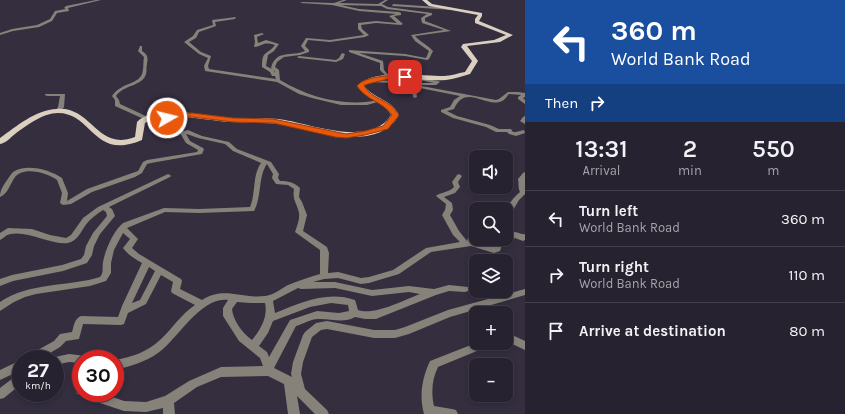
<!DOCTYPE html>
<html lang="en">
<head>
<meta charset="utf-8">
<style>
  body { margin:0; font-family:Karla,sans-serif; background:#332f3b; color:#f1f3f6; height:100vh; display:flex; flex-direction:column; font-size:15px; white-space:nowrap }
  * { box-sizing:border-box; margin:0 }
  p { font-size:13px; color:#a4a4aa }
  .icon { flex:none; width:22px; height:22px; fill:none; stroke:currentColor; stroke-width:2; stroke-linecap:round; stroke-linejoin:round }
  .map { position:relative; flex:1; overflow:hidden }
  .side { display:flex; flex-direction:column; background:#27222f; width:320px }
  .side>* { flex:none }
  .top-card { background:#1a4fa0; color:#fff; overflow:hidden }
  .tools { position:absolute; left:469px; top:150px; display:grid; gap:8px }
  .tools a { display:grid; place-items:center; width:44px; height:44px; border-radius:8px; background:#27222f; box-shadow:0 2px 6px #0003,0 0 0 1px #433f4b; font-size:20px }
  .speed { position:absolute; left:12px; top:350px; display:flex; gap:8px; font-size:20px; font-weight:700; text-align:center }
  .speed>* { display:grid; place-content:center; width:52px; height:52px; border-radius:50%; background:#27222f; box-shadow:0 2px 6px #0003,0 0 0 1px #433f4b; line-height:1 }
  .speed small { font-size:10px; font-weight:400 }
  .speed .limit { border:6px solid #d22; background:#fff; color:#111 }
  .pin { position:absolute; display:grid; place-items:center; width:34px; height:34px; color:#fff; margin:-17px; border-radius:8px; box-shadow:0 2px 6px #0006 }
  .me { position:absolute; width:44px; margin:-22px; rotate:82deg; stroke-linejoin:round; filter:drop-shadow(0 0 3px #0008) }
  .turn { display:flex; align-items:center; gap:14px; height:84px; padding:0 20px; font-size:18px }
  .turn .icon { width:52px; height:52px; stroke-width:2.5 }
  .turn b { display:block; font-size:28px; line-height:34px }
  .then { display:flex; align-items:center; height:38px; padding:0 20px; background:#0003; gap:8px; font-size:15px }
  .eta { display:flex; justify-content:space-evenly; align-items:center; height:68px; text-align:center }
  .eta b { font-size:24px; font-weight:600; line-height:28px }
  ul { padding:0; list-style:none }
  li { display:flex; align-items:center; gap:12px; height:56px; padding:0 20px; border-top:1px solid #433f4b }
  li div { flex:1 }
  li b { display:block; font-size:15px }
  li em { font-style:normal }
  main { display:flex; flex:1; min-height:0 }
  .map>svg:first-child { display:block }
</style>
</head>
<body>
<main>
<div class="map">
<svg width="525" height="414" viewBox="0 0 525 414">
  <rect width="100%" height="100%" fill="#342e3f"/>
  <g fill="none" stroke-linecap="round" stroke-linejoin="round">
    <path fill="#868179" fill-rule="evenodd" d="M96 0H101L68 8 69 11 57 13 52 21 39 27 13 31 0 35V33L12 29 37 25 50 19 55 11 66 9 64 8 66 6Z
      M343 0H347L339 3 378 4 385 0H388L382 4 388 7 432 13V15L425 18V21L451 31 415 36C420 42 428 45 433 51L429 59 427 60 405 56 359 53 383 61 384 70 390 77 388 78 380 70V63L349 52V50L405 54 426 58 429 51 415 41 411 35 444 30 422 23 421 18 427 14 387 9 381 6 341 5 359 9 399 12 401 13V15L394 16 403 24 401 25 376 23 361 25 362 29 369 35 365 37 330 42 308 40 305 46 309 50V52L300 55 284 57 277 62 275 67 279 70 280 80C310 98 345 107 379 100L381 101 367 105H341L312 98 299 94 277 82 205 71 204 66 208 58 199 54 184 42 193 36 197 30 213 25 212 20 236 17 235 19 215 22 216 26 199 32 196 38 189 42 201 52 211 56 208 66 209 69 276 79 275 76H272L270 72 262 67C262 49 267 56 275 45 262 41 264 46 254 47L255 42 254 35 262 33 264 34 257 37 258 43 266 40 279 44 274 51 268 55 266 66 274 70 275 73V71L271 68C276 49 291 57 305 51L301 46 306 38 330 40 364 35 358 29V23L376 21 397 23 389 16 396 14 359 11 332 5 300 3 302 2 334 3Z
      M393 4 453 8 455 9 453 10 392 6Z
      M140 46H142V51C148 55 148 57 147 64 146 67 147 71 146 74 143 86 123 85 116 96L119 100 120 104 148 117V119L146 120 115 106V100L112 96C121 83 135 85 141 76 144 72 143 62 144 57L138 51Z
      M342 53 345 54 343 59 336 62 299 58 297 57 299 56 336 60 339 58Z
      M420 78 438 81 440 82 436 85H421V83H434L420 80Z
      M368 80 395 81 496 100 499 99 508 92H518L525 93V97L523 98 525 100V104L518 99V97L521 95 509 94C507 96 505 100 502 101 486 109 466 83 454 109L447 111 457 116 490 125 499 129H511L513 132H516L524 130 525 133 516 136 509 134 507 132H496L486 127 453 118 441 112V110L450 107 454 100 460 96 420 88 416 91 417 97 415 98 413 97 412 90 415 87 395 83 370 82H368Z
      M45 94H65L64 107 60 112H56L55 111 58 107 60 96H47L45 95Z
      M171 114 173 115V117L158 121 166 123 184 131 188 130 202 136 229 142 237 149 271 162 279 174 278 178 280 181C288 181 294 182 300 188L299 197 302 202 307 215 303 231 327 247 329 253 328 273 338 272 361 278 369 277 393 270 426 248 460 242 453 235 442 215 445 210 446 204 436 196 437 195C443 192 449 192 454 187L452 182 457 175 459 174 462 176 458 182 460 187 455 193 444 197 452 203 453 210 450 215 459 231 467 241 469 234H476V239H478H475V242L493 247C495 240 500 239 506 239V236C508 235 511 232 514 232 518 232 521 235 525 234V240L523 241 515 238 502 245 500 251 494 253 471 246 431 252 399 274 369 283 361 284 338 278 324 279 313 282H335L372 290 409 286 434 289 449 285 468 287 469 289 468 291 465 292 449 291 436 295 376 319H365L355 317C343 324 330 318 318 319 311 319 303 324 296 326L274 368 292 377 291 374 293 362 303 335 305 332 316 323 327 321 374 330H395L405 327 448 310 525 289V295L450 317 409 334 395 338H374L327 329 321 330 312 337 303 362 301 374 305 389 327 410 329 414H315L297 396 300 414H288L284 384 268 376 221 377 197 387 174 403 175 414H163V408L146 412 124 411 82 397 81 395 77 394 74 385 77 377 81 375V393H101L124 401 146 402 165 396 189 381 221 367 263 366 260 358 239 341 223 316V308L228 300C201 296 178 339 158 353 145 362 131 366 115 370V360C132 357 147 352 160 340 172 329 181 314 195 305L172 293 171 291 173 282 161 275 146 304 128 313 124 324 121 325 83 324 79 339 66 341 60 347 40 359H26L27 356 54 341 60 334 72 332C74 326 74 319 81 316L118 317 122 306 142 263C135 259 128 255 123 248L130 239 123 233 114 250 111 263V273L106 281 90 286 36 294 25 297 14 302 0 311V302C30 282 67 287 100 277 104 272 102 268 103 262 105 250 114 230 123 223L164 208 199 209 250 207C256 193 252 176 261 163L233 151 225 144 198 138 187 134H186L190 141 203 148 204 149 202 154 151 163 147 164 142 173 135 177 92 192 71 204 63 205 60 203 62 193 57 180C47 173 25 166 15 177 10 184 8 194 0 197 0 191 2 188 5 183 8 179 10 175 13 172 27 163 50 170 62 178L68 193 67 201 87 189 138 171 143 162 147 160 197 152 198 150 186 143 180 133 162 125 148 121ZM267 164 273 174 272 178 276 184 288 185 294 189C292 200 297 203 299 213 300 219 297 226 295 232L320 250V274C309 277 298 281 288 285 281 289 273 295 265 296 241 299 224 286 202 300L180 289 182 281 181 279 139 254 132 248 138 239 127 228 165 212 199 213 254 211C262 197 258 176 267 164ZM149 267 155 271 140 300 132 303ZM298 288 301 289 335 288 372 296 409 292 420 294C404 300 374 316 358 310L355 300C327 290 300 303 275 313L273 301ZM237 302 250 303H265C268 317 261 329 252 340 242 333 233 320 232 309ZM331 303 348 305 349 311 339 313 317 311 290 320 269 357 267 352 259 346 268 333 273 321 310 307Z
      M525 116V124L520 121 523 117Z
      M525 172V194L519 200 509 217H506C506 206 512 199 520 192 518 188 519 184 518 179L523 173Z
      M168 174 170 175 171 176 170 177 109 207 112 209 115 216 100 234 94 246 92 255 87 263 63 271 13 281 0 286V279L12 275 62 265 81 259 84 255 86 246 93 233 107 216 106 212 103 210C98 213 93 217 89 221 82 228 80 238 71 242 58 248 28 230 11 234 7 234 4 238 0 240V233L8 228 32 229 50 235 66 238 71 235 83 218 98 207Z
      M506 332 525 341V350L506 341Z
      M476 343H491L489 346 438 367C432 379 431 393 434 406L452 409 456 410 458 414H424C419 396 422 378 430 361Z
      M69 354 86 356 87 359H81V363L69 362 55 365V359H51L55 357Z
      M21 360V370L0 380V370Z
      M21 373V384L4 398 0 399V388L17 375Z"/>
    <path fill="#dbd0c0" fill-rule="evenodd" d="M422 0H427L432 4 482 13V16L479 21 513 35 500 42 467 46 478 61 470 74C462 76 454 79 446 80 421 82 385 72 364 86 374 99 391 99 399 115 377 153 319 131 286 125 268 122 250 123 232 122 207 121 166 110 145 123L142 140C93 161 93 113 58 113 43 113 27 125 15 134 10 138 6 143 0 144V138C17 126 35 110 57 109 92 106 97 152 135 137L137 122C155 103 209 117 233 118 250 119 267 117 285 120 313 125 372 147 391 115 385 101 366 98 357 86 374 68 421 76 444 76 451 76 458 73 465 72L472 61 461 47 463 44 494 40 506 35 475 23V19L478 15 429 6Z"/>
  </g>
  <path fill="#ea580c" stroke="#983908" d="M405 75 408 77 407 78 388 79 364 85C367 95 382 99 390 105 394 107 396 112 399 115L388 129 365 135 346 138 335 137 273 123 233 122 192 117 172 118 167 120 163 118 171 114 192 113 233 118 273 119 346 134 365 131 383 126 392 115C383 102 366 100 357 86 364 76 393 75 405 75Z"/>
</svg>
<div class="tools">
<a><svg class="icon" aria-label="sound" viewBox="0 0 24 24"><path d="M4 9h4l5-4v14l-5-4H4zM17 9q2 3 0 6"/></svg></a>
<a><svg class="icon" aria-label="search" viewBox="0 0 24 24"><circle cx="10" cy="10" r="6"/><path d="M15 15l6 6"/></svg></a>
<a><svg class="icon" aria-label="layers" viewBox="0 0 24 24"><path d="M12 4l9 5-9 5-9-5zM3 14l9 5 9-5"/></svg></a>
<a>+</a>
<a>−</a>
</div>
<div class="speed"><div>27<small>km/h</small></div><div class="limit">30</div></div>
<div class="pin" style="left:405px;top:77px;background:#d93025"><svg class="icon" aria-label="arrive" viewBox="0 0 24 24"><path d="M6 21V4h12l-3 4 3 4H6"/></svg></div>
<svg class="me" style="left:167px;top:118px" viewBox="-20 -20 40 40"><circle r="17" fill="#ea580c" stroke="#fff" stroke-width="3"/><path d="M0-11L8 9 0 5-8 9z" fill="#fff"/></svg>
</div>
<section class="side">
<div class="top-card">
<div class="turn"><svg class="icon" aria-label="left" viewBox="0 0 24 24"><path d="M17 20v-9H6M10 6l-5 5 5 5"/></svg><div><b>360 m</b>World Bank Road</div></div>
<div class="then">Then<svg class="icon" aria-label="right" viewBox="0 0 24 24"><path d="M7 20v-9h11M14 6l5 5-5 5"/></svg></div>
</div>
<div class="eta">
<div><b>13:31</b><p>Arrival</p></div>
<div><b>2</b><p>min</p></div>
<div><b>550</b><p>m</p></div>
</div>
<ul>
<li><svg class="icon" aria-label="left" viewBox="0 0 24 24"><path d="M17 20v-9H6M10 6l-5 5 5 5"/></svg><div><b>Turn left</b><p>World Bank Road</p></div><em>360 m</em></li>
<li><svg class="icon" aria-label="right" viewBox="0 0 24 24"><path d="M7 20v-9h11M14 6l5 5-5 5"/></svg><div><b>Turn right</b><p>World Bank Road</p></div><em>110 m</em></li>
<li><svg class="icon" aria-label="arrive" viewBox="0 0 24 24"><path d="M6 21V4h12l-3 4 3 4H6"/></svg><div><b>Arrive at destination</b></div><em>80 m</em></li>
</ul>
</section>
</main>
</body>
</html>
